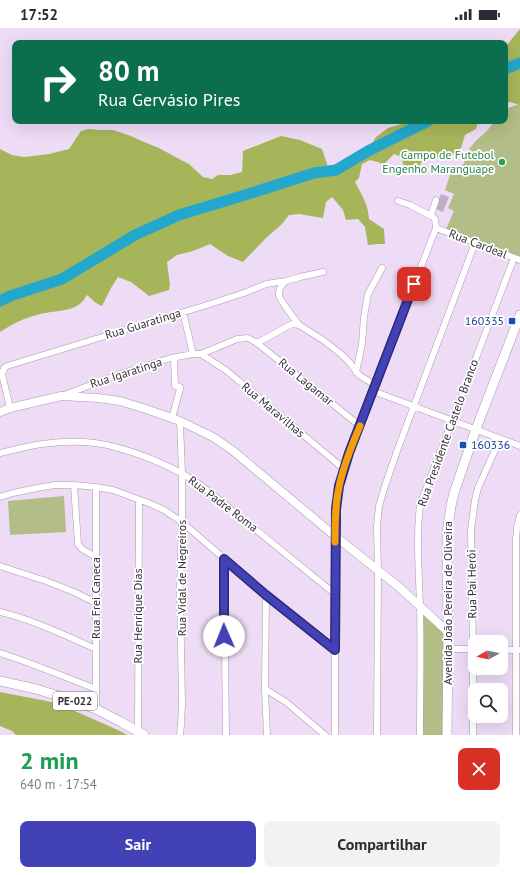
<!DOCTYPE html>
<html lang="pt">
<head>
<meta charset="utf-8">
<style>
  body { margin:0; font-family:"PT Sans",sans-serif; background:#f2f2f3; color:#2b2b33; height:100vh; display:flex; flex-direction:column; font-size:15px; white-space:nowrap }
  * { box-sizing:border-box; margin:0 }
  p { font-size:13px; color:#7c7c81 }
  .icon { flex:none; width:22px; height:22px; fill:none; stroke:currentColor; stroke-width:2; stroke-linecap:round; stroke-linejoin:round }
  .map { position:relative; height:707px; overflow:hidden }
  .side { display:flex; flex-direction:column; background:#fff; flex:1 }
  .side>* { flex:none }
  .hud { position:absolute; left:12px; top:12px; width:496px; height:84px; border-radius:8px; box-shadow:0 4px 16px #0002; background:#0b6e4f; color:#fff; overflow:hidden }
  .needle { width:26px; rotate:262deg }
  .tools { position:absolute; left:468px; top:607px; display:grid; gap:8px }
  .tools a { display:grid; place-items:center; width:40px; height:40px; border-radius:8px; background:#fff; box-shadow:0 4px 16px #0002; font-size:20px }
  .pin { position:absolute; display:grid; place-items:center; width:34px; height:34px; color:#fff; margin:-17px; border-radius:8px; box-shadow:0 2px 6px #0006 }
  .me { position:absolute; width:44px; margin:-22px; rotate:359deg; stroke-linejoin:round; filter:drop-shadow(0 0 3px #0008) }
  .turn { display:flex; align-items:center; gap:14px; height:84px; padding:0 20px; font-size:18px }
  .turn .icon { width:52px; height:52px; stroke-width:2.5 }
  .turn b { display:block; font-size:28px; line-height:34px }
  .round { display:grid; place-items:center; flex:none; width:42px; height:42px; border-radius:8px; background:#f2f2f3 }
  .overview { display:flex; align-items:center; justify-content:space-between; height:68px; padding:0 20px }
  h1 { font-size:24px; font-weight:800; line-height:30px; color:#1e9e55 }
  .primary-button { display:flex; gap:8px; margin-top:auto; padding:8px 20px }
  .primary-button a { flex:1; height:46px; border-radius:8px; background:#4241b6; color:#fff; font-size:16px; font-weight:800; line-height:46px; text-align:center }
  .primary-button a+a { background:#f2f2f3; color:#2b2b33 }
  .status { display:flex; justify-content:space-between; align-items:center; height:28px; padding:0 20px; background:#fff; direction:ltr }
  .status svg { height:11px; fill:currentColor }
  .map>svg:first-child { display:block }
</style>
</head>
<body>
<div class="status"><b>17:52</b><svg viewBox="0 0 49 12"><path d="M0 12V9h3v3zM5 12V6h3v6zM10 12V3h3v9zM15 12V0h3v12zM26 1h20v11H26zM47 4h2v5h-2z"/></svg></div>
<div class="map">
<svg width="520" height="707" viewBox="0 0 520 707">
  <rect width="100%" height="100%" fill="#eedcf6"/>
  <path fill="#b2bd87" d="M519 76 520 77V229L446 201 454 183 448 180 454 166 445 162 451 144C454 142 459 141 462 138 466 134 466 126 469 121 476 110 488 105 494 93H505V81Z
    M64 468 66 504 10 507 8 473Z
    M421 582 448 604 447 707H420Z"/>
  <path fill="#a7b55a" d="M520 1V77L510 74 505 76V19Z
    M420 93H479H478L476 101 465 107 461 120 448 130 431 129 422 133 418 141 410 145 403 136 402 129 394 126 384 136 370 132 362 136 359 150 355 154C362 167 368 176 369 191L384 201 385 216H377L368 217 365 199 358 191 346 192 343 182 332 169 326 174 323 190 299 186 289 187 282 196 267 209 243 234 228 228 210 216 193 223 177 227 167 234 170 257 169 262 149 268 131 254 118 249 111 260 102 278 96 275 87 267C85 270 83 273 81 275 69 285 51 282 37 287 24 290 11 297 0 304V121L12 127 24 129 49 126 69 121 81 103 88 101 100 102H113L131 108 144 114 159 120 181 132 189 136 203 149 212 151 218 147H230L242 144 243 123 281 108 300 112 322 121 328 139 347 133 356 124 371 117 376 109 388 100 402 96H415Z
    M0 664 57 675 120 703 127 707H16L12 703 0 698Z"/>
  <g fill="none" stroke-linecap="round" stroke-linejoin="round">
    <path stroke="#24a7cc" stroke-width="11" d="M505 41 520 35
      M0 273 10 268 62 251 135 207 179 187 245 167 314 145 336 142 368 123 428 93"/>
  </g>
  <path fill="#c2afc6" d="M441 166 449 169 443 184 435 181Z"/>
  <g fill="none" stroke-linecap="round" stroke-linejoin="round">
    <g stroke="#a998b0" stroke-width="7">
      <path id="street" d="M431 187 436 172
        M436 200 520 232
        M286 253C282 257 278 261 279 267 280 273 295 291 299 297
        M183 284 193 326
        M257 315 292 296 299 297 323 312 341 326 350 335 359 347 375 357
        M201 326 227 343 344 441
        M356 344 362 316 364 289 368 266 382 240
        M373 363 520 418
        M64 367 120 346 171 330 193 326H201L237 311 248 310 257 315 360 398
        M10 380 2 346 4 340 7 338 207 277 244 265 266 256 286 253 300 249 323 244
        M172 390 180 361V359L175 358 174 330
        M0 425C14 422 28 418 42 416 65 413 93 413 115 419 145 427 177 441 202 458L335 566
        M74 457 78 516 82 521 96 529
        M0 469 13 465 37 460 55 457H74L96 459 113 462 151 476 164 482 182 494 266 567 335 622
        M224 531 226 707
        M0 538 46 553 74 564 96 575
        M266 567 265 661 267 707
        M0 584C33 592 65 607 96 621
        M448 621H475
        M501 622H519
        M0 625C33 635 64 649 96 661
        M265 661 286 674 325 707
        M96 681V459
        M138 703 139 472
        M180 707 181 697 182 676 180 563 182 494V446L180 393
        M335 707V481C338 461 342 444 349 425L436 200 435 191 433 189 410 177 398 173
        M377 707 378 543 377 498 379 478 385 458 397 423 475 215
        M420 707C420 664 421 621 420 578 419 544 416 511 420 477L514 230
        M473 707V621L471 502 475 472 478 460 500 411
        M516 707V512L517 499 520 487"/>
    </g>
    <g stroke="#a998b0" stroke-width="9">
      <path id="secondary" d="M0 384 10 380 61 368 98 370 120 373 146 381 180 393 213 409 232 422 335 508 399 559 448 604"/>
    </g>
    <g stroke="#a998b0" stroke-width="10">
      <path id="primary" d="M0 653 36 661 75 673 96 681 121 694 144 707
        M447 707 448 604 447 505 451 478 454 465 476 401 520 287"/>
    </g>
    <use href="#street" stroke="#fff" stroke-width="6"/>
    <use href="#secondary" stroke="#fff" stroke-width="8"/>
    <use href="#primary" stroke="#fff" stroke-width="9"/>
  </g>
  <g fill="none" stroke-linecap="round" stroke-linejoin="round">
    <g stroke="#2b2a76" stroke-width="10">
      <path id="route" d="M224 608V531L266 567 335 622 336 481 339 458 349 425 414 256"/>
    </g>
    <use href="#route" stroke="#4241b6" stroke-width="7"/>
    <path stroke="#f59e0b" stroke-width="7" d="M335 514C335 495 335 477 339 459 343 438 352 417 360 398"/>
  </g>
  <circle fill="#2e9e5b" stroke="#fff" stroke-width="1.5" cx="502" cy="134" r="4"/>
  <g fill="#1a4fb4" stroke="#fff" stroke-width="1.5">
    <rect x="508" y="289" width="8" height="8" rx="2"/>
    <rect x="459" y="413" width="8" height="8" rx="2"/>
  </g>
  <g text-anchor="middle" stroke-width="3.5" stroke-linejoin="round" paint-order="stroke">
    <rect fill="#fff" stroke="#726e74" stroke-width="1" x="53" y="664" width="44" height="18" rx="3"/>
    <g font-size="11" font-weight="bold" fill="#363039">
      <text x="75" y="677">PE-022</text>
    </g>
    <g font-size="12" fill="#27864d" stroke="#fff" text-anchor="end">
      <text x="494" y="131">Campo de Futebol<tspan x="494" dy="14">Engenho Maranguape</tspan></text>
    </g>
    <g font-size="12" fill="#363039" stroke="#fff">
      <text transform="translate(478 216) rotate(21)" y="4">Rua Cardeal</text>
      <text transform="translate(143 296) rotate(-17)" y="4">Rua Guaratinga</text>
      <text transform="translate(126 345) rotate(-18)" y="4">Rua Igaratinga</text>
      <text transform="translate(306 354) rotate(39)" y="4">Rua Lagamar</text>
      <text transform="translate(273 382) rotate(40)" y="4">Rua Maravilhas</text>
      <text transform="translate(448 405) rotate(-70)" y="4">Rua Presidente Castelo Branco</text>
      <text transform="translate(223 476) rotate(37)" y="4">Rua Padre Roma</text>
      <text transform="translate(182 550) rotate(-90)" y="4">Rua Vidal de Negreiros</text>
      <text transform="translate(472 556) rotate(-91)" y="4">Rua Pai Herói</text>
      <text transform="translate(96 570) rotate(-90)" y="4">Rua Frei Caneca</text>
      <text transform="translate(448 575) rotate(-90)" y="4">Avenida João Pereira de Oliveira</text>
      <text transform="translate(138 588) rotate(-90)" y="4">Rua Henrique Dias</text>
    </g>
    <g font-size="12" fill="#164399" stroke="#fff" text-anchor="end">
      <text x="504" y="297">160335</text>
      <text x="471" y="421" text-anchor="start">160336</text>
    </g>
  </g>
</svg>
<div class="tools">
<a><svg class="needle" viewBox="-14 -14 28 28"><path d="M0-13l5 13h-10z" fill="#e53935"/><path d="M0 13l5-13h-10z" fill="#7c7c81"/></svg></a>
<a><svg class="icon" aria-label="search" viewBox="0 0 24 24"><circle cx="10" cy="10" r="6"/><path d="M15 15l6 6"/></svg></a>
</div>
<div class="pin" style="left:414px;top:256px;background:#d93025"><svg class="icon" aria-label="arrive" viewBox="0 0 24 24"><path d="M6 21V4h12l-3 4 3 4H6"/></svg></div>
<svg class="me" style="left:224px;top:608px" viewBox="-20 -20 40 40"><circle r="19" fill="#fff"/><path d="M0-13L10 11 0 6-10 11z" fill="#4241b6"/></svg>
<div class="hud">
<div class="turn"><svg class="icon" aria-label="right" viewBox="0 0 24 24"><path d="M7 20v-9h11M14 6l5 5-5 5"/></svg><div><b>80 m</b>Rua Gervásio Pires</div></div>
</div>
</div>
<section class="side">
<div class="overview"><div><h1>2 min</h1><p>640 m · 17:54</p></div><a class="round" style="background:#d93025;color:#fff"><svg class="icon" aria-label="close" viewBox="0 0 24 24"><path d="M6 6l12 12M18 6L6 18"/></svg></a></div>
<div class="primary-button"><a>Sair</a><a>Compartilhar</a></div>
</section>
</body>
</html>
